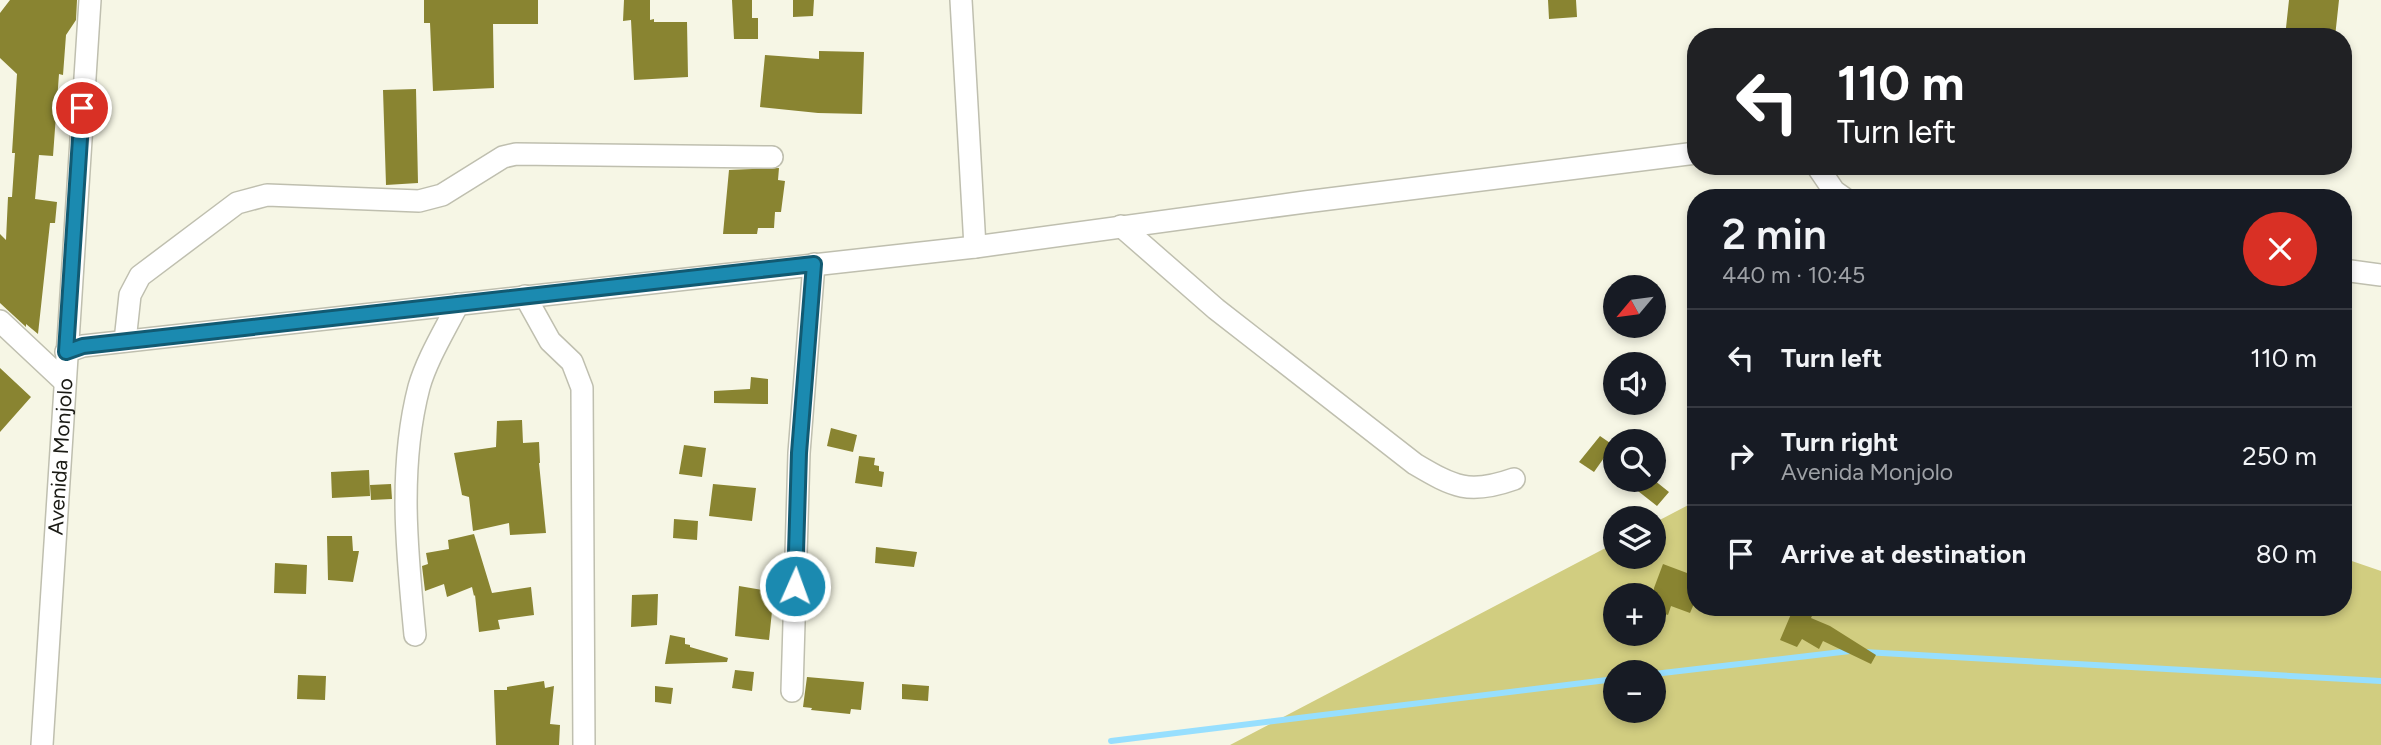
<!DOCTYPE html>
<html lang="en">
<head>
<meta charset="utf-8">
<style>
  body { margin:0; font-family:Figtree,sans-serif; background:#20242c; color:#f1f3f6; height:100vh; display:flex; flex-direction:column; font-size:26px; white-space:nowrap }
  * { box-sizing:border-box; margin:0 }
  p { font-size:23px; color:#9ea1a6 }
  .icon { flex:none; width:38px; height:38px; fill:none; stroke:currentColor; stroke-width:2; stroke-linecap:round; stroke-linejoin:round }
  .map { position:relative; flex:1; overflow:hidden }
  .side { position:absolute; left:1687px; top:189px; width:665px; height:427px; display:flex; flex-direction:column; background:#171b24; border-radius:28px; box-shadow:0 4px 10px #0003 }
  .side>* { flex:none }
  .top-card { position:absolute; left:1687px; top:28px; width:665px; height:147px; border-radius:28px; box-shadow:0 4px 10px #0003; background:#202124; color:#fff; overflow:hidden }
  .needle { width:46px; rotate:241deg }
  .fabs { position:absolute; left:1603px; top:275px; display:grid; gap:14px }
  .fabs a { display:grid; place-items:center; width:63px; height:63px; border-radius:50%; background:#171b24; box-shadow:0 4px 10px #0003; font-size:35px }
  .pin { position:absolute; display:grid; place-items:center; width:60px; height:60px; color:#fff; margin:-30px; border:4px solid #fff; border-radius:50%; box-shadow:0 2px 7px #0007 }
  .me { position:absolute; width:77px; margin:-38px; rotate:2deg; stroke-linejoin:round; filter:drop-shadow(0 0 5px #0008) }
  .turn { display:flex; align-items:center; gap:24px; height:147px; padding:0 35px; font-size:32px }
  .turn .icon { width:91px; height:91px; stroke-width:2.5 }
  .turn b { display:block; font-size:49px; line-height:60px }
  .round { display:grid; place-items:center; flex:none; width:74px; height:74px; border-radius:37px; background:#20242c }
  .summary { display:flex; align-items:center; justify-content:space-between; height:119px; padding:0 35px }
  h1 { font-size:42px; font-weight:600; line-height:52px }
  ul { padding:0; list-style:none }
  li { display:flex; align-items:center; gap:21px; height:98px; padding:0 35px; border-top:2px solid #363941 }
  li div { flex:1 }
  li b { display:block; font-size:26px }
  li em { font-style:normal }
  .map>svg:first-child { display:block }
</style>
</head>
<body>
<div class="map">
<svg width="2381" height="745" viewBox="0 0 2381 745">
  <rect width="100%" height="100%" fill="#f6f6e5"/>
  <path fill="#d1cd80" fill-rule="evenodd" d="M1696 501V607H2343V558L2381 571V745H1230L1615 543V556H1654V523ZM1615 595H1654V634H1615ZM1615 672H1654V710H1615Z"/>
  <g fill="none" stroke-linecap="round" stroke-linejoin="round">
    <path stroke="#97dffe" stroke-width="6" d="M1864 652 2381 681
      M1654 674 1850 651
      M1111 741 1615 679"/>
  </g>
  <path fill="#898431" d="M10 0H77L76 20 66 35 63 75 59 74 53 156 39 155 35 199 57 202 55 223H50L38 334 26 324V327L0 303V234L6 240 8 197H12L15 153H12L17 74 0 58V13Z
    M424 0H538V24H493L494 88 433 91 430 23H424Z
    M624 0H650V20L654 19V22H687L688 77 634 80 631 20 623 21Z
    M732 0H752V18H758V39H734Z
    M793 0H814L813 16 793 17Z
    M1548 0H1576L1577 17 1549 19Z
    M2289 0H2339L2335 37H2285Z
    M819 51 864 52 862 114 818 113 760 107 765 55 819 59Z
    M416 89 418 183 386 185 383 90Z
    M779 168 778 180 785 181 781 212H775L774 228H758L757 234H723L729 170Z
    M0 368 31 397 0 432Z
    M751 377 768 379V404L714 403V391L750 389Z
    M522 420 523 443 539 442 540 463H539L546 533 510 535 509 523 473 531 469 497 462 495 454 453 496 447 497 421Z
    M831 428 857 435 853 452 827 446Z
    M1600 436 1613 445 1594 472 1579 462Z
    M684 445 706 448 702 477 679 474Z
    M859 456 875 458 874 465 879 466V471L884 472 882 487 855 483Z
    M369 470 370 496 332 498 331 472Z
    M1624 480H1654L1669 492 1657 506Z
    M391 484 392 499 371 500 370 485Z
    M713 484 756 488 752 521 709 516Z
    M674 519 698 521 697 540 673 538Z
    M474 534 492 593 531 587 534 615 498 620 500 629 479 632 475 595 474 596 472 587 447 597 444 584 425 591 422 566 428 564 426 553 449 549 448 540Z
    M327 536H352L353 551H359L353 582 328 580Z
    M876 547 917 552 914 567 875 563Z
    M275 563 307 565 306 594 274 593Z
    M1663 564 1695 576 1690 589 1696 591V599L1690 613 1671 606 1668 615 1654 610V588Z
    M739 586 774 592 769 640 735 636Z
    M658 594 657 625 631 627 632 595Z
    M1794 607H1816L1811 618 1830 626 1876 655 1871 664 1823 641 1819 649 1802 639 1797 647 1780 640Z
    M670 635 685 638V644L690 645V647L728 658 727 662 665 664Z
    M735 670 754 672 752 691 732 688Z
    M298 675 326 676 325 700 297 699Z
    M807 677 864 682 861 710 851 709 850 714 811 710 812 708 803 707Z
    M544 681 545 688 554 686 550 724 560 725 559 745H496L494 690H507V687Z
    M902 684 929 686 928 701 902 699Z
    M655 686 673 688 671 704 655 702Z"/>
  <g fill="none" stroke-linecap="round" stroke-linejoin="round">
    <g stroke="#bfbfaf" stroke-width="24">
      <g id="minor">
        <path d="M961 0 975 247"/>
        <path d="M1817 166 1834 191 1844 198"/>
        <path d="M1121 226 1216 309 1415 464C1454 487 1469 495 1514 479"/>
        <path d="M2343 270 2381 275"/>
        <path d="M525 296 550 341 572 362 582 388 584 745"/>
        <path d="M0 321 65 382"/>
        <path d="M125 341 130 295 140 276 237 203 267 195 419 201 442 195 503 157 516 154 772 157"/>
        <path d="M66 352 83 346 975 247 1305 202 1696 153"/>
        <path d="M415 635C407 553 398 468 419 387 427 359 445 330 458 304"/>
        <path d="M792 691 799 453 814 264"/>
        <path id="s1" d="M42 745 90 0"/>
      </g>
    </g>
    <use href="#minor" stroke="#fff" stroke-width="21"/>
  </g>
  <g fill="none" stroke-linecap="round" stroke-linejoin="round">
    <g stroke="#125a72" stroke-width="18">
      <path id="route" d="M82 108 66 352 83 346 814 264 799 453 795 586"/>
    </g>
    <use href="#route" stroke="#1b8ab0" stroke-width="12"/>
  </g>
  <g text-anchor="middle" stroke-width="6" stroke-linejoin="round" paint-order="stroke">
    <g font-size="21" fill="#1a1a14" stroke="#f6f6e5">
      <text dy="7" stroke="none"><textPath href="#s1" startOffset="289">Avenida Monjolo</textPath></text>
    </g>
  </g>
</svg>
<div class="fabs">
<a><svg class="needle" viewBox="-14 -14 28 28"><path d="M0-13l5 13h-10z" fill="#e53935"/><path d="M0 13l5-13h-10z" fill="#9ea1a6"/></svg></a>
<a><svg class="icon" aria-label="sound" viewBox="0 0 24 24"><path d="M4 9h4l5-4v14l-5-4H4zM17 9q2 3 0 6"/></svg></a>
<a><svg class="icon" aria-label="search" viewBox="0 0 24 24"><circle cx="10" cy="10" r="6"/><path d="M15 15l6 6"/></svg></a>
<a><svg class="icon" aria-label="layers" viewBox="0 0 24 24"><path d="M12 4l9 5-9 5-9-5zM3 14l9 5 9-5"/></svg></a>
<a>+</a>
<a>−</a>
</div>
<div class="pin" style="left:82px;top:108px;background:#d93025"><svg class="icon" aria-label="arrive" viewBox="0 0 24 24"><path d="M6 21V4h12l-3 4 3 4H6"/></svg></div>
<svg class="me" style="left:795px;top:586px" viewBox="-20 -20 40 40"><circle r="17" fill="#1b8ab0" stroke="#fff" stroke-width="3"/><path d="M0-11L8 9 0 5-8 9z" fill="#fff"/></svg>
<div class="top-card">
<div class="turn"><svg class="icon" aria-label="left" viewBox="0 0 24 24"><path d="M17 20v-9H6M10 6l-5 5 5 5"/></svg><div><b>110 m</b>Turn left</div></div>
</div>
<section class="side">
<div class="summary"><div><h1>2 min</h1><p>440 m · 10:45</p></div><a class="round" style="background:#d93025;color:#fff"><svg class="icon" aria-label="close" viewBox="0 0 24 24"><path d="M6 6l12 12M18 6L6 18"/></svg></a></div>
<ul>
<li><svg class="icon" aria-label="left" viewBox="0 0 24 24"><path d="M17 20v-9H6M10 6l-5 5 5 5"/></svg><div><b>Turn left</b></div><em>110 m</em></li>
<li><svg class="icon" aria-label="right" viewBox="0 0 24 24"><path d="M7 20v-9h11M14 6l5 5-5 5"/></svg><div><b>Turn right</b><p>Avenida Monjolo</p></div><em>250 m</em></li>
<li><svg class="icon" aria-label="arrive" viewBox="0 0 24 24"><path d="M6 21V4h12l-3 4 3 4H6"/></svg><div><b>Arrive at destination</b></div><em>80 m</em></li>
</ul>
</section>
</div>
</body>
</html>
